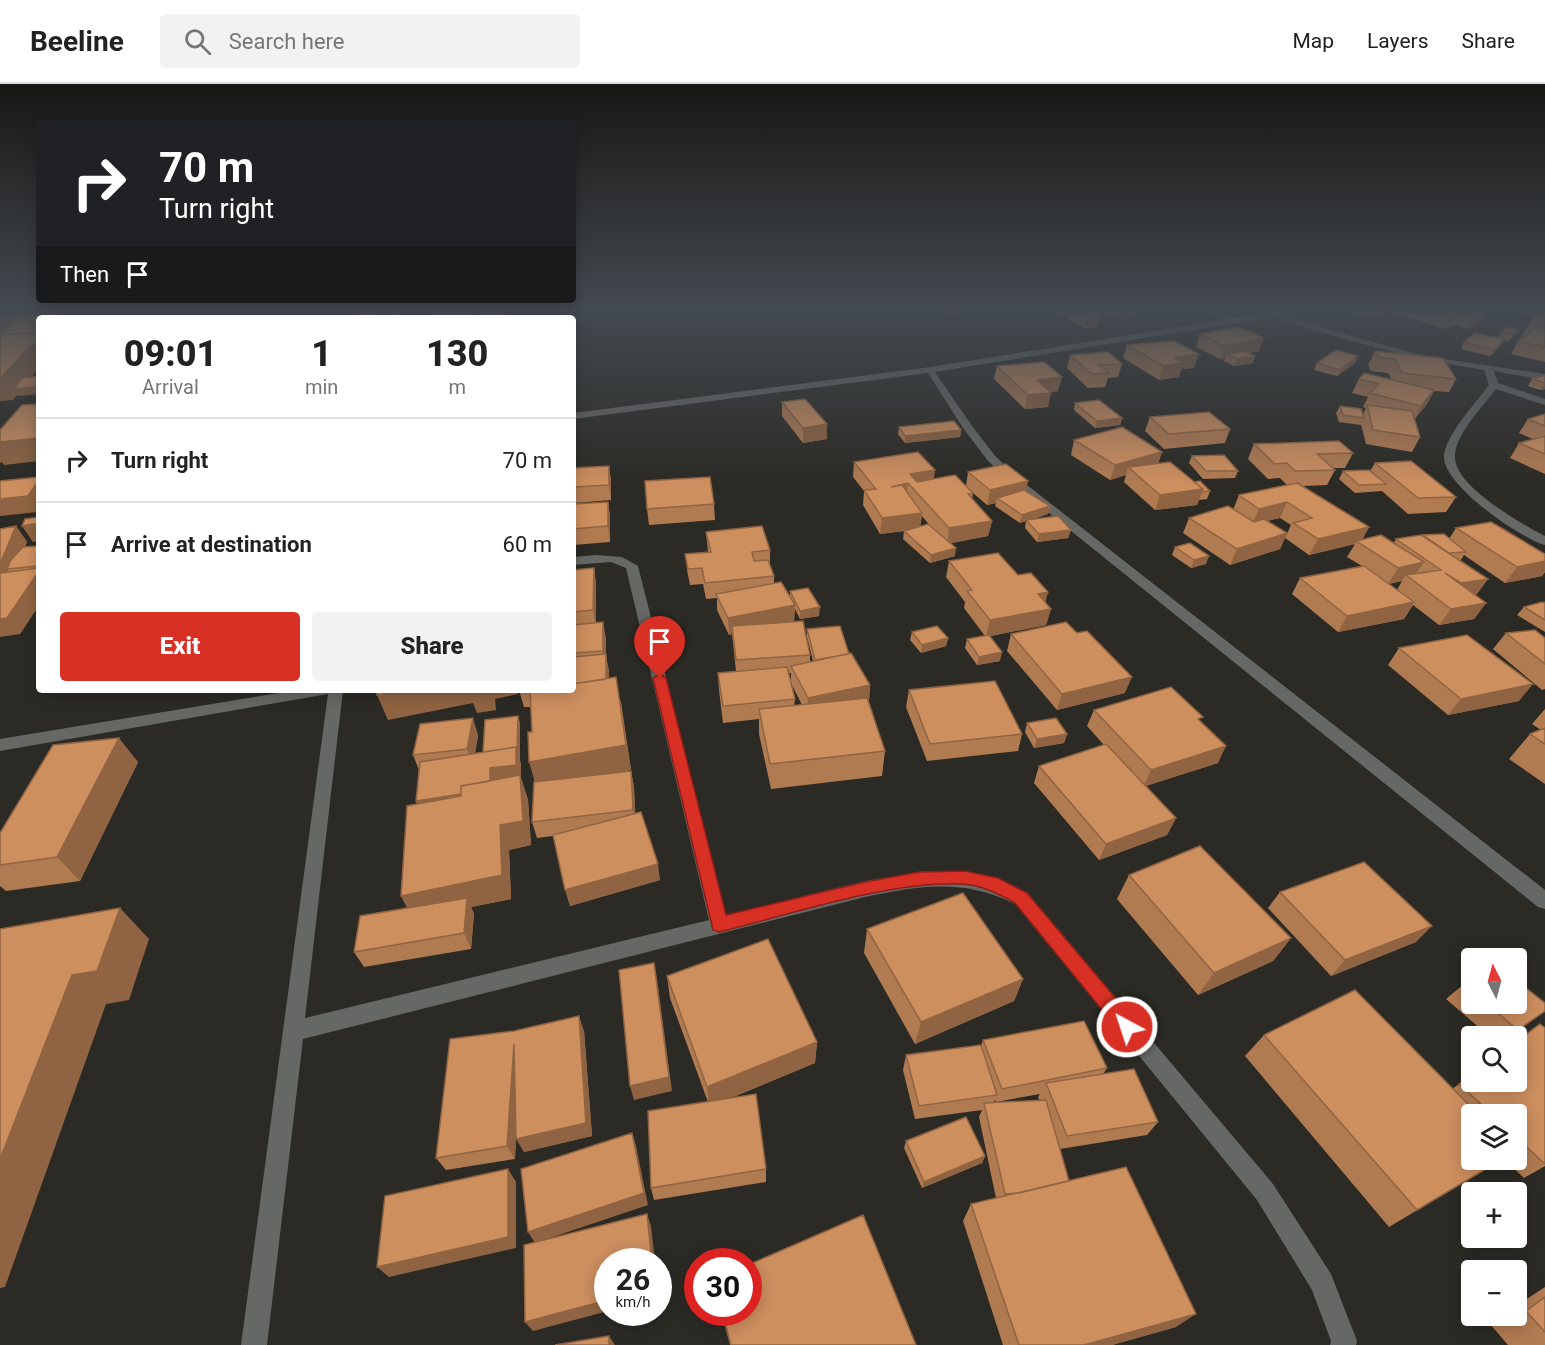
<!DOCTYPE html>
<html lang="en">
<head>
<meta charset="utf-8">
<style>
  body { margin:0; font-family:Roboto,sans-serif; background:#f2f2f2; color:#222; height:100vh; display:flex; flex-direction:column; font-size:22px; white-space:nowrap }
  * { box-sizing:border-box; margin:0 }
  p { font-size:20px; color:#767676 }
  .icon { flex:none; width:33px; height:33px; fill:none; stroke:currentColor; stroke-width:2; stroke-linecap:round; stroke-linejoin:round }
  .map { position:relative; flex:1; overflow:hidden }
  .panel { position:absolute; left:36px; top:231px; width:540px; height:378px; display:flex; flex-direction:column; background:#fff; border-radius:6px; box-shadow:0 3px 15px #0003 }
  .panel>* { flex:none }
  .banner { position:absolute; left:36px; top:36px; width:540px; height:183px; border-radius:6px; box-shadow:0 3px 15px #0003; background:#202124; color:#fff; overflow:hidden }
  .needle { width:39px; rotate:354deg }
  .tools { position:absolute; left:1461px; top:864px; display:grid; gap:12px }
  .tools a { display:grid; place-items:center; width:66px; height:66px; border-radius:6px; background:#fff; box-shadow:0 3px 15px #0003; font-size:30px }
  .speed { position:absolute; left:594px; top:1164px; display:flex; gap:12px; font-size:30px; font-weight:700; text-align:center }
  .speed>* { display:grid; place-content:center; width:78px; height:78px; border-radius:50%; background:#fff; box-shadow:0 3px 15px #0003; line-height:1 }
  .speed small { font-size:15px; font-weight:400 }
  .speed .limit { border:9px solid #d22; background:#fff; color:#111 }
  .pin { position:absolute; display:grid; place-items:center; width:51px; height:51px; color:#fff; margin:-62px -26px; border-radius:50% 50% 50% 0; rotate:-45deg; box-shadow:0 0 6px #0007 }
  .pin .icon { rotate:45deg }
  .me { position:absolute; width:66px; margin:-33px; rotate:320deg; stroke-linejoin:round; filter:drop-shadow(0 0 4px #0008) }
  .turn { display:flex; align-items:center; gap:21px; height:126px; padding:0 24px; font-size:27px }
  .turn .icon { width:78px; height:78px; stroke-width:2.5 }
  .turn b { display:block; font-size:42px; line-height:51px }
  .then { display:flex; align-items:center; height:57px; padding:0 24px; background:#0003; gap:12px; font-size:22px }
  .eta { display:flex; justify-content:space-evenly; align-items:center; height:102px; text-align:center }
  .eta b { font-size:36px; font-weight:800; line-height:42px }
  .button { display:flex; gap:12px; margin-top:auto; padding:12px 24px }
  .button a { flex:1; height:69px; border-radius:6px; background:#d93025; color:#fff; font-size:24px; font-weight:800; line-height:69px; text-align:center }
  .button a+a { background:#f2f2f2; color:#222 }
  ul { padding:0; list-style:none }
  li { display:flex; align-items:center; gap:18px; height:84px; padding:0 24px; border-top:2px solid #e0e0e0 }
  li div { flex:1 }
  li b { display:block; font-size:22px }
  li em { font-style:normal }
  header { display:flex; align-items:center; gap:36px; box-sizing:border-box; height:84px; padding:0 30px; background:#fff; border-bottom:2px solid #e0e0e0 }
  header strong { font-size:28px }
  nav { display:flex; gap:33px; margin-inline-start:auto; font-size:21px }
  .search { width:420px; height:54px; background:#f2f2f2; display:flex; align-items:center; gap:15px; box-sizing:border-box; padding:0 21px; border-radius:6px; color:#767676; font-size:22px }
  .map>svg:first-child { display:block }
</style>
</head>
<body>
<header>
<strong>Beeline</strong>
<div class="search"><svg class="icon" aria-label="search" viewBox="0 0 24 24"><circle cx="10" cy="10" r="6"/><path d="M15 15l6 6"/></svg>Search here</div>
<nav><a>Map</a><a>Layers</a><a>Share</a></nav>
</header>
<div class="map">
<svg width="1545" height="1261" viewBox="0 0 1545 1261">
  <rect width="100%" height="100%" fill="#2b2a25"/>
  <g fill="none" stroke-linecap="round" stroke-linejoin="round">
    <path fill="#666866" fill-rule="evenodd" d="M1196 224H1207L1242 238 1236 239Z"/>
    <path fill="#666866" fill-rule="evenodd" d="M57 224H77L0 238V234Z
      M388 224H396L398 234H390Z
      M1299 224H1319L1285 231 1337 248 1425 272 1545 290V296L1494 287 1498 299 1545 315V321L1496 305C1483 322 1456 350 1455 371 1452 401 1522 440 1545 452V461C1520 454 1441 400 1444 371 1447 349 1476 319 1489 301L1484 286C1414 275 1347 257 1279 235V232L935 288 972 342 996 373 1027 401 1545 806V825L1538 823 1019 405 988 377 963 344 928 289 573 335V329L930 283Z
      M596 471 622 473 638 482 726 831 865 797 925 787H963L982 790 1027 808 1273 1100 1331 1190 1357 1257 1356 1261H1330L1331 1257 1312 1206 1257 1116 1015 820C962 794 920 802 865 813L303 955 267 1261H241L328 610 0 667V655L297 606H343L305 934 709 836 626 484 611 478 573 481V473Z"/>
  </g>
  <path fill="#b17b52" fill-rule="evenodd" d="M937 224H992L947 231Z
    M1050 224H1139L1127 235 1101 230 1098 242 1084 244Z
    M1349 224H1477L1475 226 1479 241 1467 245 1455 241 1444 245 1393 229 1394 227 1366 234 1347 228Z
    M1545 224V278L1511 270 1518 257 1523 253H1521L1534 232 1500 225Z
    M1518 246 1514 252 1508 257 1504 256 1500 262 1490 272 1461 265 1464 258 1498 254 1501 248Z
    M1200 250 1259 267 1249 269 1253 279 1234 282 1224 277 1225 274 1220 275 1196 263Z
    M1127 261 1194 284 1181 285 1179 293 1159 296 1123 274Z
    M1375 267 1456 295 1449 308 1434 307 1427 320 1414 336 1420 353 1412 368 1366 360 1361 340V341L1339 338 1336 329 1340 322 1363 330 1366 324 1363 323 1368 313 1352 309 1359 295 1392 296 1388 289 1371 287 1368 281Z
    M1070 271 1122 280 1118 293 1108 294 1105 303 1088 304 1067 284Z
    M1317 279H1355L1337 292 1314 286Z
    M997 282 1058 307 1050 308 1048 323 1025 325 994 295Z
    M1545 291V305L1540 306 1528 302 1532 295Z
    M782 318 827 340V355L803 359 782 332Z
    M1075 319 1122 334 1120 341 1095 344 1074 326Z
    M1545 330V390L1510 374 1519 359 1533 355 1519 349 1528 335Z
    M1150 333 1230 345 1225 359 1164 365 1145 347Z
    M899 343 961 346 960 353 905 359 898 350Z
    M1074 356 1162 368 1158 379 1194 398 1210 407 1207 415 1199 416 1197 421 1155 426 1124 398 1126 391 1110 396 1071 371Z
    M1254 360 1353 369 1345 384H1333L1335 386 1327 401 1303 402 1369 443 1362 456 1394 459 1396 455 1423 452 1449 455 1456 444 1545 470V488L1542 492 1505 499 1464 471 1460 477 1488 495 1476 511 1486 519 1474 535 1439 541 1413 521 1404 535 1338 548 1292 510 1300 494 1362 482 1347 473 1355 460 1309 471 1285 454 1291 441 1280 434 1267 437 1287 449 1280 465 1230 481 1183 449 1189 434 1233 426 1239 411 1287 401 1280 394 1268 395 1248 375ZM1402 497 1397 506 1389 500Z
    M1192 372 1238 387 1235 394 1203 395 1189 379Z
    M854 378 966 402 968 388 1028 397 1025 407 1050 422 1048 430 1033 435 1071 446 1068 454 1037 458 1025 444 1026 437 1020 439 995 422 996 419 987 421 973 409 972 415 992 437 988 452 951 459 955 472 930 479 903 455 904 447 880 450 863 421 864 407 853 393ZM922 432 931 443 920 442Z
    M1375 379 1456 413 1446 428 1408 430 1382 407 1355 409 1339 395 1343 387H1370Z
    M609 382 611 397V416L573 419V384Z
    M608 418 610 433V458L573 461V420Z
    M714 420 715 436 649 441 647 425Z
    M16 442 27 458 25 463 39 462V521L20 550 0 445Z
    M706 448 770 466V482L774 492V499L790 512V507L819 532 800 535 795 525 794 537 787 539 810 571V578L813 577 807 553V545L849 570 870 601 869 617 885 667 882 692 771 705 759 650V635L723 639 719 606 718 589 736 587 732 550 729 551 717 526V514L706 515 703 500 690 501 687 486 685 470 708 468ZM789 589H791V599L802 621H794L795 615Z
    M1175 463 1206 480 1191 484 1172 471Z
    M949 477 1018 491 1048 508 1045 518 1051 525 1046 541 990 552 1000 577 977 581 965 564 967 555 985 552 964 524 965 518 946 493Z
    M594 484 596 500V539L606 554V573L609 587V594L621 618 631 686 620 688 631 687 634 703 635 729 660 796 570 822 553 752 537 754 532 738 535 698 531 623H524L519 606H573V486Z
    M1545 517V548L1517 531 1524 523 1544 519Z
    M912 548 948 554 946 562 921 569 910 556Z
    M1077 549 1125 609 1057 626 1007 567 1011 550Z
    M1506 549 1545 554V605L1542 606 1493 565Z
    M1399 564 1519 617 1448 631 1388 581Z
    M909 606 1022 650 1018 667 927 677 906 623Z
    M1545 625V700L1509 675 1530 650 1541 646 1532 640Z
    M1094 626 1201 638 1218 679 1145 702 1176 734 1167 751 1099 776 1034 699 1039 682 1104 661 1087 642Z
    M518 632 520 640V677L521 680V694L528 716 531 761 509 766 511 815 471 823 474 830 471 865 364 883 354 868 407 824 417 720 416 717 419 686 413 671 478 651 475 670 483 668Z
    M1027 639 1067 650 1064 659 1034 664 1025 648Z
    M138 678 80 797 6 807 0 802V749Z
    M1129 791 1291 854 1273 877 1198 911 1117 815Z
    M1280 808 1416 858 1331 892 1268 824Z
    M867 845 1023 895 1014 917 915 960 864 869Z
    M667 892 817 958 815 979 731 1014 766 1085V1098L654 1116 651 1104 708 1018 670 914Z
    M1472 895V920H1516L1545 927 1510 952H1489L1446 915 1464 900Z
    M1545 944V1082L1524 1094 1505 1076H1516V1030H1472L1501 1076 1389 1143 1245 972 1264 951 1452 1005 1472 991Z
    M584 947 592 1052 524 1068 516 1051 515 1075 446 1086 436 1074Z
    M983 956 1107 984 1103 990 1158 1038 1147 1051 1060 1065 1069 1097 1176 1243 1112 1261H1003L963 1137 971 1120 996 1114 979 1033 982 1026 915 1035 903 986 906 971 981 962ZM1040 1010 1038 1013 1040 1017 993 1019 995 1016 996 1018Z
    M906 1057 985 1072 982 1079 922 1104 904 1064Z
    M1545 1203V1261H1508L1490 1240 1502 1232H1516V1222Z
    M721 1228H748L916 1261H730Z"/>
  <path fill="#906442" d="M378 224 380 234H360L359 231Z
    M948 224H992L947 231Z
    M1011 224H1029L1010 227Z
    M1130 224H1139L1127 235Z
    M1384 224H1396L1394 227 1366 234 1369 228Z
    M57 229 60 234H53Z
    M1102 229 1098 242 1084 244 1087 231Z
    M1461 229 1455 241 1444 245 1451 232Z
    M1486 229 1479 241 1467 245 1474 232Z
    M11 233 18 246 39 249V284L22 304 39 297V310L18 312 17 311 13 316 0 317V242Z
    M1518 246 1514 252 1508 257 1512 250Z
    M1264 254 1259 267 1231 273 1226 270 1225 274 1220 275 1225 262Z
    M1504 255 1500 262 1490 272 1494 266Z
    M1199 270 1194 284 1181 285 1179 293 1159 296 1163 282 1174 274Z
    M1255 272 1253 279 1234 282 1237 275Z
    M1358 272 1355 279 1337 292 1340 286Z
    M1062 293 1058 307 1034 310 1037 296Z
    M1545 299V305L1540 306Z
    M1434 306 1427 320 1414 336 1421 322Z
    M1051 309 1048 323 1025 325 1028 311Z
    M1122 334 1120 341 1095 344 1097 337Z
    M827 340V355L803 359V344Z
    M961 346 960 353 905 359V352Z
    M39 354V377L4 381 2 378 0 379V358Z
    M1162 368 1157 383H1128L1126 391 1110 396 1115 381Z
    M609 382 611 397V416L609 401Z
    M935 386 933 401 908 399 910 390Z
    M39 396V426L38 428 0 432V415Z
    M1028 397 1024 412 997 414 996 419 987 421 990 406Z
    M908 399 906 414 891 403Z
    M1203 405 1197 421 1155 426 1160 411Z
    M608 418 610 433V458L608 442Z
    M1287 418 1280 434 1252 440 1259 425Z
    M1050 422 1048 430 1020 439 1022 431Z
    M922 429 920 445 880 450 882 434Z
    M992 437 988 452 947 460 949 444Z
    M39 439V457L33 458 22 442Z
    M16 442 27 458 17 484 7 485 13 493 0 499V480Z
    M1369 443 1360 459 1356 457 1355 460 1309 471 1318 455Z
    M1071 446 1068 454 1037 458 1039 450Z
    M1287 449 1280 465 1230 481 1237 465Z
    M956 464 955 472 930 479 931 471Z
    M1209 472 1206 480 1191 484 1194 476Z
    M1545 477V488L1542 492 1505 499 1517 483Z
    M1424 478 1413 494 1406 491 1402 497 1388 500 1398 484Z
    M594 484 596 500V543L593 526Z
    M39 487V521L20 550 0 553V535Z
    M1488 495 1476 511 1450 516 1461 499Z
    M1048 508 1044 524 1038 510Z
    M1414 518 1404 535 1338 548 1347 532Z
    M1486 519 1474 535 1439 541 1451 525Z
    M795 521 794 537 733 550 732 542V550L729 551 728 534Z
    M820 523 819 532 800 535V527Z
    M1051 525 1046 541 986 553 990 536Z
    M603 538 606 554V573L609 587V616L606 599V581L603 567Z
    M948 554 946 562 921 569 922 561Z
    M1002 568 1000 577 977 581 979 573Z
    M616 593 631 686 536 702 529 678Z
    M1132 593 1125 609 1057 626 1062 610Z
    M1533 600 1519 617 1448 631 1461 615Z
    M870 601 869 617 807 631 808 614Z
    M405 606H518V610L495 615 496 626 477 629 473 619 388 636 377 611Z
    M518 632 520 640V677L521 680V694L528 716 531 761 509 766 511 815 471 823 474 830 471 865 464 849 413 836 401 812 423 734 416 717 482 676Z
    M473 634 478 651 473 682 467 665Z
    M1067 650 1064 659 1034 664 1037 655Z
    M119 654 138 678 80 797 57 773Z
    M1226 662 1218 679 1143 703 1151 686Z
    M631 687 634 703 636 742 633 726Z
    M1176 734 1167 751 1099 776 1106 760Z
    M658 780 660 796 570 822 565 806Z
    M120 824 149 855 129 916 106 920 5 1203 0 1204V1075L72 891Z
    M1432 842 1416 858 1331 892 1345 876Z
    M1291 854 1273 877 1198 911 1214 889Z
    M654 879 657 895 672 1007 634 1016 630 1002Z
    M1023 895 1014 917 915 960 921 938Z
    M1545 927 1530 938 1509 952Z
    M579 932 584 947 592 1052 524 1068 516 1055Z
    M817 958 815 979 709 1023 707 1003Z
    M514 960 520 974 515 1075 507 1062Z
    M632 1049 636 1062 648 1121 535 1159 528 1148Z
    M985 1072 982 1079 922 1104 924 1098Z
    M508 1085 516 1098V1164L389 1193 377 1183Z
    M647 1130 651 1142 655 1178H652Z
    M608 1216V1227L533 1247 525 1238Z
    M1196 1230 1176 1243 1112 1261H1084Z
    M609 1252 615 1261H609Z"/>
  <path fill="#ce8f5f" stroke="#906442" stroke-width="1.5" d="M358 224H378V229L359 231Z
    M432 224H472L476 234H435Z
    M1075 224H1093L1102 229 1087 231Z
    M1358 224H1384L1369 228Z
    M1426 224H1471L1486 229 1474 232 1461 229 1451 232Z
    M1538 224 1545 225V243L1529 240Z
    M499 225 500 234H482V226Z
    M57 229 53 234H39V248L0 251 15 233Z
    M11 233 0 242V234Z
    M1239 243 1264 254 1225 262 1200 250Z
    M1507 243 1518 246 1512 250 1501 248Z
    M1537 243 1545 245V263L1518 257Z
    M39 248V260L31 261 0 295V251Z
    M1475 249 1504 255 1494 266 1464 258Z
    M1174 257 1199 270 1174 274 1183 279 1163 282 1127 261Z
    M1336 266 1358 272 1340 286 1317 279Z
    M1245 267 1255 272 1237 275 1226 270Z
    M1375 267 1443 274 1456 295 1402 289 1395 275 1378 273Z
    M1108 268 1122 280 1099 281 1109 289 1092 290 1070 271Z
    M1044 278 1062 293 1037 296 1051 309 1028 311 997 282Z
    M1364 289 1434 306 1421 322 1370 309 1379 300 1359 295Z
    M1545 291V299L1532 295Z
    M39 292V297L35 303 14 305 22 294Z
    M805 315 827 340 803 344 782 318Z
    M1099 316 1122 334 1097 337 1075 319Z
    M39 320V354L0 358V346L22 321Z
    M1367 321 1412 327 1420 353 1373 346Z
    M1340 322 1361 325 1364 334 1343 331Z
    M1209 328 1230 345 1169 350 1150 333Z
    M1545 330V342L1528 335Z
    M954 337 961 346 905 352 899 343Z
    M1122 343 1162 368 1115 381 1074 356Z
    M1545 352V370L1519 359Z
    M1339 357 1353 369 1317 370 1335 386 1295 387 1287 379 1275 380 1254 360Z
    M918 368 935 386 910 390 917 398 955 391 973 409 968 410 992 437 949 444 908 399 891 403 902 401 922 429 882 434 864 406 876 405 854 378Z
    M1224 371 1238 387H1206L1192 372Z
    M1411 377 1456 413 1418 414 1375 379Z
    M1170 378 1203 405 1160 411 1128 383Z
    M1006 380 1028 397 990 406 968 388Z
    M609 382V401L573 403V384Z
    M1369 386 1386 400 1359 401 1343 387Z
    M39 393V396L28 412 0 415V397Z
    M710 393 714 420 647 425 645 397Z
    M1200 397 1210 407 1202 408 1203 405 1194 398Z
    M1297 399 1369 443 1318 455 1293 439 1312 434 1287 418 1259 425 1239 411Z
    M1024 406 1050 422 1022 431 997 414Z
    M608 418V442L573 445V420Z
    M1228 422 1254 438 1264 435 1287 449 1237 465 1189 434Z
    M1058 432 1071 446 1039 450 1026 436Z
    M39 433V439L22 442 25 435Z
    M1491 438 1545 470V477L1517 483 1456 444Z
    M928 440 956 464 931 471 904 447Z
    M16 442 0 480V445Z
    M762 442 770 466 752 468 754 477 768 476 774 492 705 499 702 484 688 485 685 470 711 468 706 448Z
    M1444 450 1466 468 1449 469 1423 451Z
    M1381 451 1424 478 1398 484 1356 457Z
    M1421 451 1488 495 1461 499 1445 489 1486 519 1451 525 1406 491 1441 486 1396 455Z
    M1190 459 1209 472 1194 476 1175 463Z
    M39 462V482L7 485 11 476 23 463Z
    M998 469 1018 491 1031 489 1048 508 1038 510 1051 525 990 536 967 507 972 506 949 477Z
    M1364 482 1414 518 1347 532 1300 494Z
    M39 484V487L7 534 0 535V489Z
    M594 484 593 526 573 528V486Z
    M781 498 795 521 728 534 716 510Z
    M808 504 820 523 800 527 790 507Z
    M1542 518 1545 519V536L1524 523Z
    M803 537 810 571 736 576 732 542Z
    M603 538V567L573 569V541Z
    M1066 538 1077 549 1087 547 1132 593 1062 610 1011 550Z
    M840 542 849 570 815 576 807 545Z
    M937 542 948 554 922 561 912 548Z
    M1535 546 1545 554V580L1506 549Z
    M989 551 1002 568 979 573 967 555Z
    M1467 551 1533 600 1461 615 1399 564Z
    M851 569 870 601 808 614 791 582Z
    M606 570V595L573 600V573Z
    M787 583 795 615 723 622 718 589Z
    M616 593 626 661 529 678 528 648H532L530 606H573V600Z
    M995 597 1022 650 930 660 909 606Z
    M1171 603 1203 633 1198 635 1226 662 1151 686 1094 626Z
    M377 606H405L377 611Z
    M867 614 885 667 770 680 759 625Z
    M518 632 517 668 516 663 483 668 485 636Z
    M473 634 467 665 413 671 420 640Z
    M1056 634 1067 650 1037 655 1027 639Z
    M1545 644V660L1530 650Z
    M119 654 57 773 0 781V749L53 661Z
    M1106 660 1176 734 1106 760 1039 682Z
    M516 663V681L490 684V697L461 702V710L416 717 420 678Z
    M631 687 633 726 532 738 534 698Z
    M520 691 523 737 500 741 502 791 401 812 407 722 461 712V702Z
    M641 728 658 780 565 806 553 751Z
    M1200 762 1291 854 1214 889 1129 791Z
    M1364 778 1432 842 1345 876 1280 808Z
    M963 809 1023 895 921 938 867 845Z
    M467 814 464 849 354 868 360 832Z
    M120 824 97 887 72 891 0 1075V845Z
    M768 855 817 958 707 1003 667 892Z
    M654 879 669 993 630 1002 619 886Z
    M1472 895V907L1464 900Z
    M1516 896 1545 919V927L1518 946 1487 920H1516Z
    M1355 906 1478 1030H1472V1076H1501L1417 1126 1264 951Z
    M579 932 586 1039 516 1055 514 960 507 1062 436 1074 450 955 514 947Z
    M1084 937 1107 984 1002 1005 983 956Z
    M1540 940 1545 944V1080L1516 1053V1030H1492L1459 1000 1472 991V998H1516V958Z
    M981 961 997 1011 919 1022 906 971Z
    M1134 985 1158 1038 1067 1052 1046 999Z
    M756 1010 766 1085 651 1104 648 1027Z
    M1046 1016 1069 1097 1019 1109 1005 1110 984 1019Z
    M966 1033 985 1072 924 1098 906 1057Z
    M632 1049 644 1109 528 1148 521 1085Z
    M1126 1083 1196 1230 1084 1261H1019L971 1120Z
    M508 1085V1153L377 1183 385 1112Z
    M647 1130 652 1178H608V1216L525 1238 524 1161Z
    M863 1131 916 1261H731L722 1228H748V1181Z
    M1545 1213V1248L1526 1227Z
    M609 1252V1261H555Z"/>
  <linearGradient id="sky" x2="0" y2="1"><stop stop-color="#181714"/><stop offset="0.56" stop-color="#444a51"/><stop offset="1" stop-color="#444a51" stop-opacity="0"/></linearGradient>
  <rect width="1545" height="401" fill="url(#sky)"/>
  <path fill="#d93025" stroke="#8d1f18" stroke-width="1.5" d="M660 590 666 594 726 831 865 798 919 788 965 787 998 794 1027 809 1134 936 1137 943 1134 949 1127 952 1121 949 1015 819C999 810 982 801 963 800 888 797 793 830 719 848L713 846 653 594Z"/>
</svg>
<div class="tools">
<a><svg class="needle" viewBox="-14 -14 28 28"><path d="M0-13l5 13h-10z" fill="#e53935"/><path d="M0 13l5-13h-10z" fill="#767676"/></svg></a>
<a><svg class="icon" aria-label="search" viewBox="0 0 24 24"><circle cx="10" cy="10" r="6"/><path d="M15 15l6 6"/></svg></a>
<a><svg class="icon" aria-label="layers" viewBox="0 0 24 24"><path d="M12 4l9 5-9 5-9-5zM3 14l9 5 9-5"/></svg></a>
<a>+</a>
<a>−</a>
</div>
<div class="speed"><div>26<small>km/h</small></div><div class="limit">30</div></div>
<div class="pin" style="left:660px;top:594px;background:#d93025"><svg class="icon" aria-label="arrive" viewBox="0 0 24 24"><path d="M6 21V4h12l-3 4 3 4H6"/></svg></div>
<svg class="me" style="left:1127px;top:943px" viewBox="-20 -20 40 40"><circle r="17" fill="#d93025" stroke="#fff" stroke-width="3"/><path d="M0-11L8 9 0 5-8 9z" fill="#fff"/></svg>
<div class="banner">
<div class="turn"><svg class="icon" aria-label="right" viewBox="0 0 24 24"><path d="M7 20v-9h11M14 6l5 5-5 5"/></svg><div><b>70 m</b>Turn right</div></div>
<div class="then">Then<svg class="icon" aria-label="arrive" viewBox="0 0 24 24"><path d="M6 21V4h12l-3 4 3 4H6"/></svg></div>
</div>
<section class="panel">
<div class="eta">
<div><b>09:01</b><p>Arrival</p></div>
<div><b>1</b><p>min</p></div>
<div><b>130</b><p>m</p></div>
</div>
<ul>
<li><svg class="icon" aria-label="right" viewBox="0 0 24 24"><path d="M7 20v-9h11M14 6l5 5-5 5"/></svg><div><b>Turn right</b></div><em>70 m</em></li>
<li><svg class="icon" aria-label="arrive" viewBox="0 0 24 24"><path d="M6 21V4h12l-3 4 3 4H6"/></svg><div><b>Arrive at destination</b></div><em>60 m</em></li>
</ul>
<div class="button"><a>Exit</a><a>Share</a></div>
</section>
</div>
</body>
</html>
